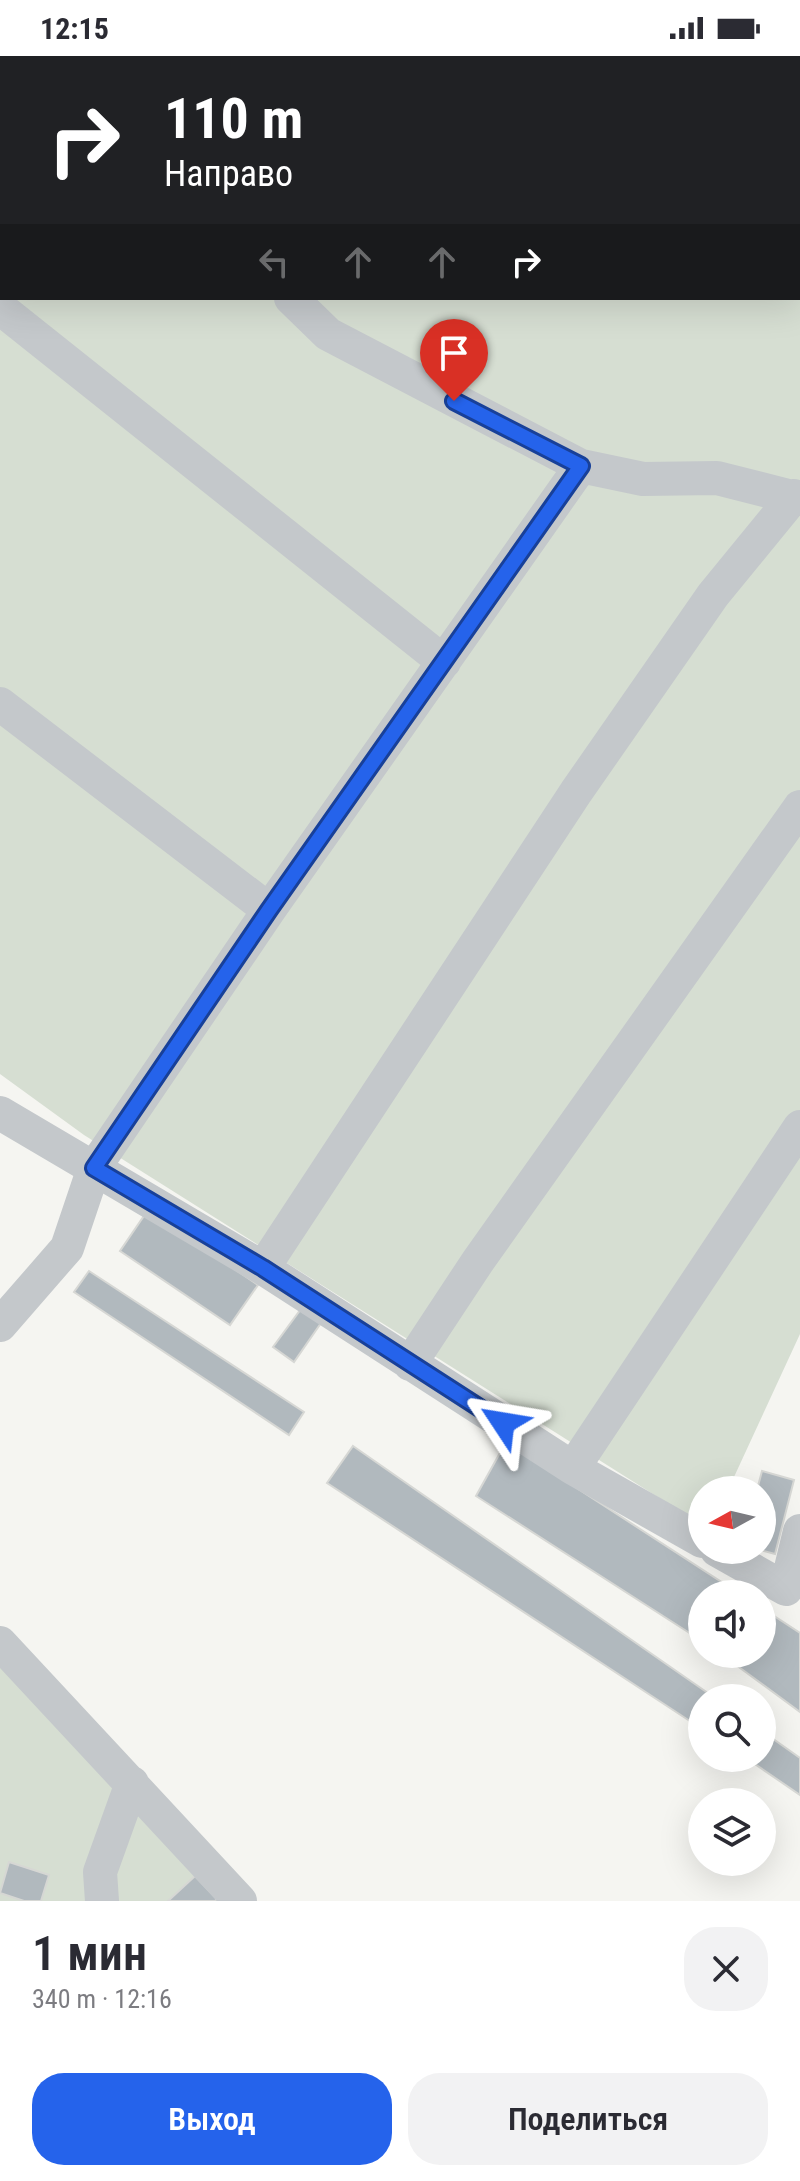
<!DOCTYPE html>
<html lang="ru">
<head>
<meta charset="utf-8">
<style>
  body { margin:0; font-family:"Roboto Condensed",sans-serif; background:#f2f2f3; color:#2b2b33; height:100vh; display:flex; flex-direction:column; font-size:30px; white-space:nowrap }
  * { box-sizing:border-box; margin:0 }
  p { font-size:26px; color:#7c7c81 }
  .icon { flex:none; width:44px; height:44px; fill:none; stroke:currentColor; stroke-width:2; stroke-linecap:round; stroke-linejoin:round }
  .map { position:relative; height:1845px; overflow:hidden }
  .sheet { display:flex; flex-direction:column; background:#fff; flex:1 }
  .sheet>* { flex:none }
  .hud { position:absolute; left:0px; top:0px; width:800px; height:244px; box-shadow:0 8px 32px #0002; background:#202124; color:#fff; overflow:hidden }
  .needle { width:52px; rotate:262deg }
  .buttons { position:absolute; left:688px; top:1420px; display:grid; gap:16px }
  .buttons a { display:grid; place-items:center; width:88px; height:88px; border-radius:50%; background:#fff; box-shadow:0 8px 32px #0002; font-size:40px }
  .pin { position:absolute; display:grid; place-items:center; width:68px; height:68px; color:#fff; margin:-82px -34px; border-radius:50% 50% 50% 0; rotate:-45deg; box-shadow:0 0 8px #0007 }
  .pin .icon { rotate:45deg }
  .me { position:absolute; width:88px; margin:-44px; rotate:303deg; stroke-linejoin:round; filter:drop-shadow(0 0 6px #0008) }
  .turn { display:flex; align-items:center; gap:28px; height:168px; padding:0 32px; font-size:36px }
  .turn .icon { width:104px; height:104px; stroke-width:2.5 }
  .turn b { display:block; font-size:56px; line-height:68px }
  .lanes { display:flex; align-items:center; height:76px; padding:0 32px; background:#0003; justify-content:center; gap:40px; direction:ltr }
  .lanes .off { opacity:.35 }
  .round { display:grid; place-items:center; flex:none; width:84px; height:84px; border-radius:32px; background:#f2f2f3 }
  .overview { display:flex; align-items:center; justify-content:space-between; height:136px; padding:0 32px }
  h1 { font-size:48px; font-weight:600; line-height:60px }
  .action { display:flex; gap:16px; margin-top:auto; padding:16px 32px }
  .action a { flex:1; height:92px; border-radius:32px; background:#2563eb; color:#fff; font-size:32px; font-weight:600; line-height:92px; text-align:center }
  .action a+a { background:#f2f2f3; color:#2b2b33 }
  .status { display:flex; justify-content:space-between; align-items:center; height:56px; padding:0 40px; background:#fff; direction:ltr }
  .status svg { height:22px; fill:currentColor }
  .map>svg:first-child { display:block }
</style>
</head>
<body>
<div class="status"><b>12:15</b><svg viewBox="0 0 49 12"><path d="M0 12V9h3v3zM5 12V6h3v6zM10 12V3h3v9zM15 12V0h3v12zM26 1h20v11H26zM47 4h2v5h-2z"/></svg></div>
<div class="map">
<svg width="800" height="1845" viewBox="0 0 800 1845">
  <rect width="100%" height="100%" fill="#f5f5f1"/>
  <path fill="#d6ded2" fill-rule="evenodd" d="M0 0H800V1278L728 1434H702V1469L84 1079 0 1018ZM2 2H798V242H2Z
    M0 1587 240 1845H0Z"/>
  <path fill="#b1b9be" stroke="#d6d7d4" stroke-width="2" d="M148 1154 258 1229 230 1269 120 1195Z
    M89 1215 304 1356 289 1379 74 1236Z
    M301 1253 321 1267 294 1306 273 1291Z
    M506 1386 740 1538H702V1585L476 1440Z
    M353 1390 715 1642H702V1673L327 1427Z
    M762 1415 794 1424 775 1498 760 1494 762 1434H757Z
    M762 1552 800 1577V1656L721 1598H762Z
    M762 1675 800 1702V1739L746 1702H762Z
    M9 1806 49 1819 41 1845H24L0 1837Z
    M195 1820 217 1843 215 1845H168Z"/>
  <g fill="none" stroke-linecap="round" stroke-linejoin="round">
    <path stroke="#c4c8cb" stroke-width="34" d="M4 0 7 2
      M324 0 330 2
      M798 163 800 164
      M291 242 328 278 581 410
      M0 252 444 606
      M0 648 269 854
      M0 1057 263 1212 573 1412 800 1071
      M263 1212 576 736 713 539 794 440
      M0 1269 67 1192 94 1112 269 854 581 410 643 423 717 422 800 443
      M410 1308 478 1205 800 751
      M573 1412 702 1485
      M717 1494 786 1533 800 1475
      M0 1587 240 1845
      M102 1845 100 1816 132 1727"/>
  </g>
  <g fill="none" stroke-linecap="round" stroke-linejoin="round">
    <g stroke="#184099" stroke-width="20">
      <path id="route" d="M454 345 581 410 269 854 94 1112 263 1212 503 1367"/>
    </g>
    <use href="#route" stroke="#2563eb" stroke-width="14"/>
  </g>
</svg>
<div class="buttons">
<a><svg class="needle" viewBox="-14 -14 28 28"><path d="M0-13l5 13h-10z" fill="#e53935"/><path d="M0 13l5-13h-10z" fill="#7c7c81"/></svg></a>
<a><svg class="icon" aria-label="sound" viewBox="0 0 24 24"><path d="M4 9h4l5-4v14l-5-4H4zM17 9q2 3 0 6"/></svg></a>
<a><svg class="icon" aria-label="search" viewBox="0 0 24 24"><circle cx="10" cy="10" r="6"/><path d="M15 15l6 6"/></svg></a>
<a><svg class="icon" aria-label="layers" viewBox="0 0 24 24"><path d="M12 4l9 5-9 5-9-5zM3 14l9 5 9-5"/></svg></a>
</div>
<div class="pin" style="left:454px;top:345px;background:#d93025"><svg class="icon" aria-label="arrive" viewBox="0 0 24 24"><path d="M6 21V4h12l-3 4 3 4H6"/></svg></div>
<svg class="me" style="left:503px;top:1367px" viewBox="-20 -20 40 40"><path d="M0-17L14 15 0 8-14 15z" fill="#2563eb" stroke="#fff" stroke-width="4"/></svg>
<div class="hud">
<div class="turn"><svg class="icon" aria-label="right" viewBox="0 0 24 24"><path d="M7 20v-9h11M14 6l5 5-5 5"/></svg><div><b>110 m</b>Направо</div></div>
<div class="lanes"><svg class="icon off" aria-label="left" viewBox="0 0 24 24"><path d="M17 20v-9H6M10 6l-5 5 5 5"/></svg><svg class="icon off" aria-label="ahead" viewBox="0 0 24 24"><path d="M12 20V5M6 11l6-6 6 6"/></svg><svg class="icon off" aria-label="ahead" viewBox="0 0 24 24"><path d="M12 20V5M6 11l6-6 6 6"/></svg><svg class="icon" aria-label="right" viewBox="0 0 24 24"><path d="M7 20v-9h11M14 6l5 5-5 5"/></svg></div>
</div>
</div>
<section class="sheet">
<div class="overview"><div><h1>1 мин</h1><p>340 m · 12:16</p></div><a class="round"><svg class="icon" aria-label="close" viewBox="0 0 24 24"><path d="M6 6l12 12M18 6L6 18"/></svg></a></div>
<div class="action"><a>Выход</a><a>Поделиться</a></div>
</section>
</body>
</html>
